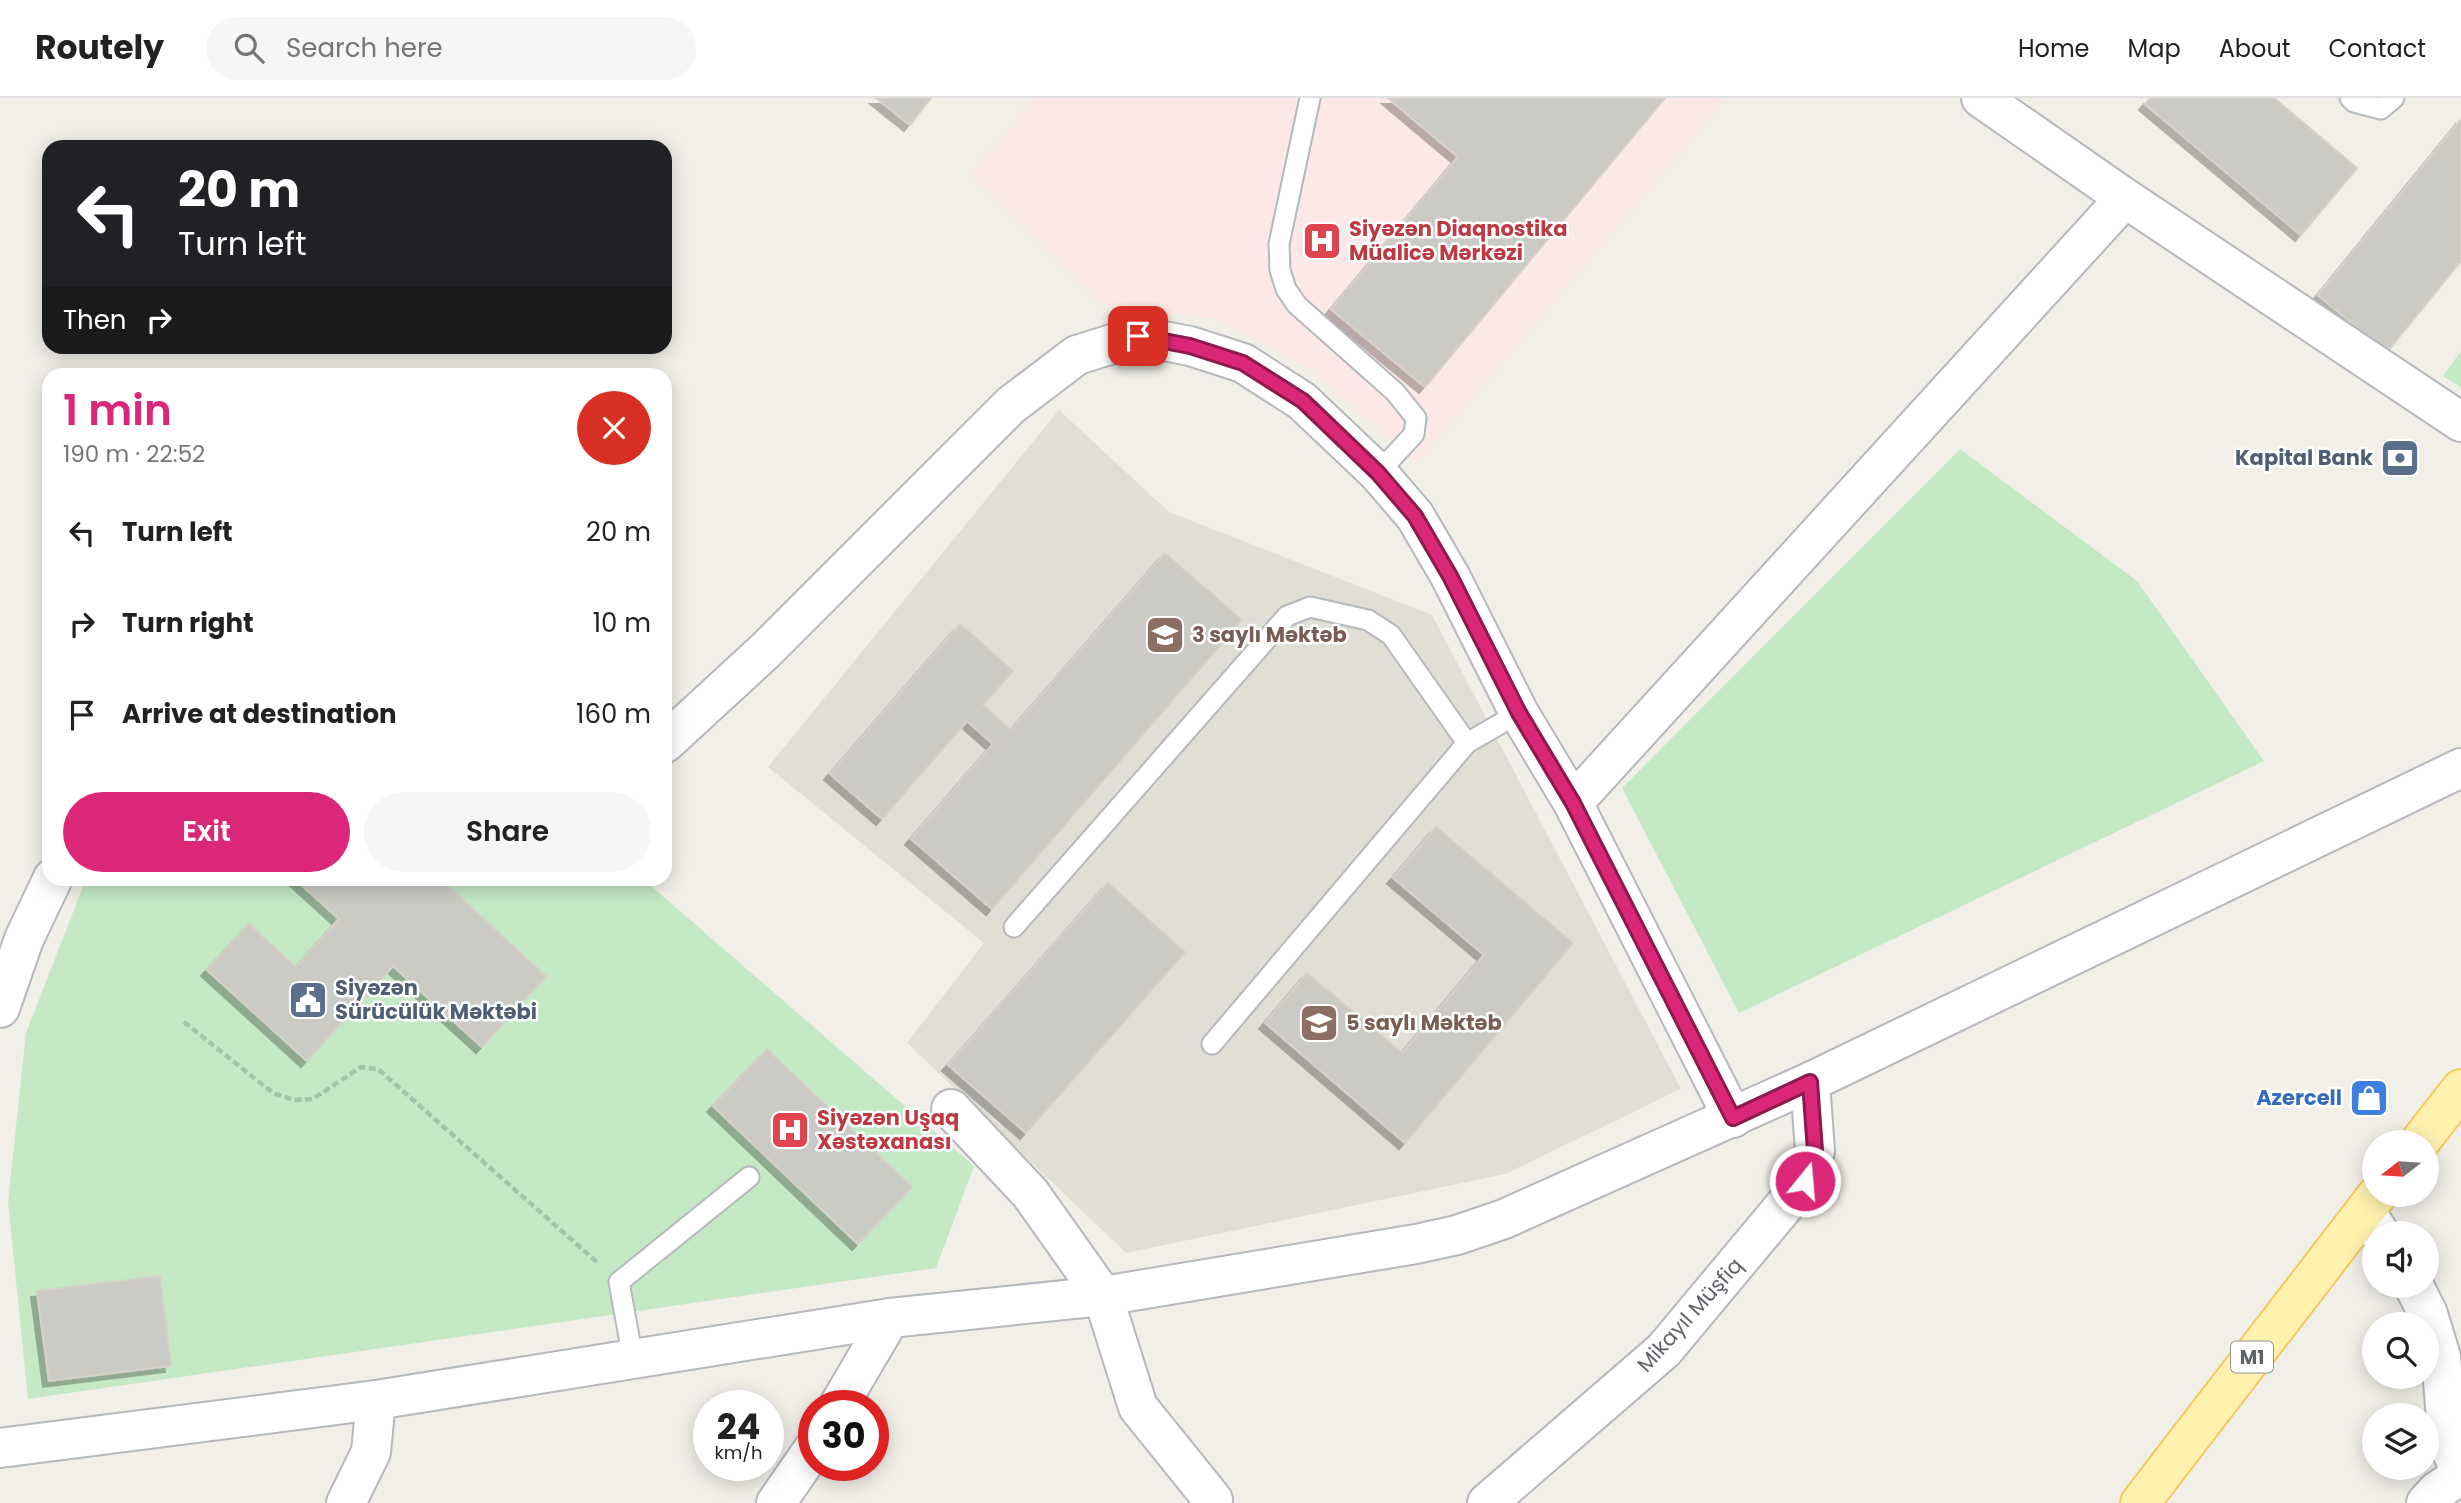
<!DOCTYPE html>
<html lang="en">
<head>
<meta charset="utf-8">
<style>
  body { margin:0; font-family:Poppins,sans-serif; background:#f6f6f6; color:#222; height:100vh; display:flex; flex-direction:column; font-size:26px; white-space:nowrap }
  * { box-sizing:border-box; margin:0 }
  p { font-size:23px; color:#767676 }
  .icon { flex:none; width:38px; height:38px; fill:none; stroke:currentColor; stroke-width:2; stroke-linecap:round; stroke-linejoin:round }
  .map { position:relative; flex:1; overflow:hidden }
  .sheet { position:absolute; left:42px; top:270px; width:630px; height:518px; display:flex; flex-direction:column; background:#fff; border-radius:21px; box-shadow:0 4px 18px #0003 }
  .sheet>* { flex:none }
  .hud { position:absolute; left:42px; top:42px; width:630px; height:214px; border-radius:21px; box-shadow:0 4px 18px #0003; background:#202124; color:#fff; overflow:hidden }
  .needle { width:46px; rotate:253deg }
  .controls { position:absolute; left:2362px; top:1032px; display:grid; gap:14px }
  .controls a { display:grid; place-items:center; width:77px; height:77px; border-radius:50%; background:#fff; box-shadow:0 4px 18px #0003; font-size:35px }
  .speed { position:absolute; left:693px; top:1292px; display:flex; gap:14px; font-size:35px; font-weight:700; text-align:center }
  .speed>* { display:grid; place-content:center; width:91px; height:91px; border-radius:50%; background:#fff; box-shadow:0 4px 18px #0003; line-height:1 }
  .speed small { font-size:18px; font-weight:400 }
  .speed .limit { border:10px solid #d22; background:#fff; color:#111 }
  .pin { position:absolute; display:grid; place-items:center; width:60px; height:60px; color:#fff; margin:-30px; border-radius:14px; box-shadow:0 4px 10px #0006 }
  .me { position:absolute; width:77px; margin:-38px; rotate:17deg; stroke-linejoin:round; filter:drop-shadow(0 0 5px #0008) }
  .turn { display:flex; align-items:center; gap:24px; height:147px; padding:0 21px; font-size:32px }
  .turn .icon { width:91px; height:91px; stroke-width:2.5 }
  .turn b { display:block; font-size:49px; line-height:60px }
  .then { display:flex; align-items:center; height:66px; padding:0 21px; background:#0003; gap:14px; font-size:26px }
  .round { display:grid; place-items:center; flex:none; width:74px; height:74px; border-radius:37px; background:#f6f6f6 }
  .head { display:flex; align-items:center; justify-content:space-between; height:119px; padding:0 21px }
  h1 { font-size:42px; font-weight:600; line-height:52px; color:#db2777 }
  .cta { display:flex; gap:14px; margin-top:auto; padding:14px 21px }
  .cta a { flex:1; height:80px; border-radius:42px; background:#db2777; color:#fff; font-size:28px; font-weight:600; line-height:80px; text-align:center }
  .cta a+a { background:#f6f6f6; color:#222 }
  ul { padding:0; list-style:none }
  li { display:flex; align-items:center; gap:21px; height:91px; padding:0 21px }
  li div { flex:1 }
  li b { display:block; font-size:26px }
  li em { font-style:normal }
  header { display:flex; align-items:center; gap:42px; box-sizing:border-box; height:98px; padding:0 35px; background:#fff; border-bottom:2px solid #e0e0e0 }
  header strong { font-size:33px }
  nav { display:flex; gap:38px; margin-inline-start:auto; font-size:24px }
  .search { width:490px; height:63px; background:#f6f6f6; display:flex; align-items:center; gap:18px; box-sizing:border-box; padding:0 24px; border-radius:38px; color:#767676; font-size:26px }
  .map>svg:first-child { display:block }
</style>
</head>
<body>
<header>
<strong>Routely</strong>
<div class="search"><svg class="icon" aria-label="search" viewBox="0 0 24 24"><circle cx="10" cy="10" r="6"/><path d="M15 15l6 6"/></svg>Search here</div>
<nav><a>Home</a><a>Map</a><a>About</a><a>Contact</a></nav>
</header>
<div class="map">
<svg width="2461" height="1405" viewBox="0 0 2461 1405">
  <defs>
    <filter id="shadow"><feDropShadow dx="-6" dy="6" stdDeviation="0" flood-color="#0004"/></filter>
  </defs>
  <rect width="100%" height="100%" fill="#f1efe8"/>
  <path fill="#e1ded6" d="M1059 312 1169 414 1432 517 1681 991 1505 1076 1126 1155 907 945 984 845 768 669Z"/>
  <path fill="#fce8e6" d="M1034 0H1726L1417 365 1312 273 1216 221 1104 208 971 77Z"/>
  <path fill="#c5e8c5" d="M2461 253V290L2443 278Z
    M1960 351 2137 483 2264 663 1739 915 1622 690Z
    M86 781H643L974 1068 936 1170 28 1301 8 1104 26 935Z"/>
  <path fill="#cccac5" stroke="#d6d1c6" stroke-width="2" filter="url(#shadow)" d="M876 0H931L910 27Z
    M1388 0H1665L1425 289 1331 211 1458 59Z
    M2150 0H2274L2357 70 2301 137 2145 6Z
    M2461 21V163L2387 254 2318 197Z
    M1165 455 1242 522 992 811 911 741 993 646 967 623 882 721 830 676 960 526 1013 573 983 607 1011 632Z
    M1436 729 1573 845 1405 1045 1265 925 1307 875 1402 955 1484 857 1393 780Z
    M294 780H439L546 878 482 949 393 868 307 963 207 872 249 826 296 869 339 821Z
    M1108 785 1185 854 1026 1035 948 967Z
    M767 951 912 1089 858 1146 713 1008Z
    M160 1178 171 1268 49 1283 37 1193Z"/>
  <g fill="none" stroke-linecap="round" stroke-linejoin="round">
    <g stroke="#b5b8bc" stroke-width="23">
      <path id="service" d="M1310 0 1279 146 1280 172 1286 191 1297 207 1395 294 1416 320 1414 336 1378 375
        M2350 0 2354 4 2381 11 2394 0
        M1014 829 1287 518 1310 509 1368 522 1391 537 1467 645
        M1212 946 1467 645 1519 615
        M633 1261 619 1184 749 1079"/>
    </g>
    <g stroke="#b5b8bc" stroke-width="42">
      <path id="minor" d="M1981 0 2125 100 2461 324
        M665 645 765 553 1011 307 1077 257 1138 238 1190 248 1243 265 1302 303 1378 375 1415 418 1450 478 1519 615 1573 705 1733 1020
        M1573 705 2125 100
        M0 910 24 841 53 780
        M951 1011 1030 1095 1103 1198 1138 1309 1213 1402
        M2365 1113 2380 1136
        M2414 1188 2428 1216 2441 1259 2448 1345 2461 1375
        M839 1307 890 1220
        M346 1405 371 1354 376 1302
        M776 1405 814 1350
        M1487 1405 1664 1252 1805 1083 1815 1053 1810 984
        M2426 1405 2437 1393 2461 1377"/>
    </g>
    <g stroke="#b5b8bc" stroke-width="42">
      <path id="tertiary" d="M0 1350 376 1302 890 1220 1103 1198 1416 1146 1457 1137 1504 1121 1810 984 2461 670"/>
    </g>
    <g stroke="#f2c960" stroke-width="42">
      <path id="primary" d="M2419 1045 2461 991
        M2140 1405 2377 1097"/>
    </g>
    <path stroke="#9cc7a9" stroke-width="4.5" stroke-dasharray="7 3.5" stroke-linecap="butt" d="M184 924 273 995 294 1002 313 1001 361 969 378 971 598 1165"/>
    <use href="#service" stroke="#fff" stroke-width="19"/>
    <use href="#minor" stroke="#fff" stroke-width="38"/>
    <use href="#tertiary" stroke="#fff" stroke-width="38"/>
    <use href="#primary" stroke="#fff2af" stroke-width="38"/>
  </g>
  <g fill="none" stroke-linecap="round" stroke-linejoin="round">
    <g stroke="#8e194d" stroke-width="18">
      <path id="route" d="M1138 238 1190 248 1243 265 1303 303 1378 375 1415 418 1450 478 1519 615 1573 705 1733 1020 1810 984 1815 1053 1805 1083"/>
    </g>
    <use href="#route" stroke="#db2777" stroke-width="12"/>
  </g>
  <defs>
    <g id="hospital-square" transform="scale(2.0125)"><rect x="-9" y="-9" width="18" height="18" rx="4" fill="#e0444e" stroke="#fff"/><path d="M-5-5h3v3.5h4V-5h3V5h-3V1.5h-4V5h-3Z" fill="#fff"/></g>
    <g id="bank-square" transform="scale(2.0125)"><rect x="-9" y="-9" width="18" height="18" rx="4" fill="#5c6f8a" stroke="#fff"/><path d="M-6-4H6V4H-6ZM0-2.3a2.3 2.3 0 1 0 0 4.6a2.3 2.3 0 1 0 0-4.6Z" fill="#fff"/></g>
    <g id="school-square" transform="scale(2.0125)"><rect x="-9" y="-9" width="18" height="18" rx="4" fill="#8d6e63" stroke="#fff"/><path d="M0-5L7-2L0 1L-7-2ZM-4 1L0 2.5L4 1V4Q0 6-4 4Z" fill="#fff"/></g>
    <g id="civic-square" transform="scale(2.0125)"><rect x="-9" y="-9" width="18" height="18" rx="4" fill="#5c6f8a" stroke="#fff"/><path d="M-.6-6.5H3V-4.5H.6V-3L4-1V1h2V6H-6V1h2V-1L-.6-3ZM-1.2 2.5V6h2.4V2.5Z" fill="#fff"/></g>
    <g id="shop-square" transform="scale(2.0125)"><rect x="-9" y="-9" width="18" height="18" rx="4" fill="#3f7fe0" stroke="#fff"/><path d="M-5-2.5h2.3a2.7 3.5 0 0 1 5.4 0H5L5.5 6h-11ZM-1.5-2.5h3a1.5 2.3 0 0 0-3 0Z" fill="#fff"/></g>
  </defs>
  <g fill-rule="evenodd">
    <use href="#hospital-square" x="1322" y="143"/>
    <use href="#bank-square" x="2400" y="360"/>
    <use href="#school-square" x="1165" y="537"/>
    <use href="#civic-square" x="308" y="902"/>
    <use href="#school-square" x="1319" y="925"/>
    <use href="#shop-square" x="2369" y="1000"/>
    <use href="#hospital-square" x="790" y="1032"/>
  </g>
  <g text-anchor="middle" stroke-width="5" stroke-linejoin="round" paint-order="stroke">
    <rect fill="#fff" stroke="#8f9295" stroke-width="2" x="2231" y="1243.5" width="42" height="31" rx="5"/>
    <g font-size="19" font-weight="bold" fill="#5f6368">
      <text x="2252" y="1266">M1</text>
    </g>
    <g font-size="21" font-weight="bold" fill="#be3a42" stroke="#fff" text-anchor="start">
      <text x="1349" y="138">Siyəzən Diaqnostika<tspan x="1349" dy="24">Müalicə Mərkəzi</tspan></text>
      <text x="817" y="1027">Siyəzən Uşaq<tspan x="817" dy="24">Xəstəxanası</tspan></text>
    </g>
    <g font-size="21" font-weight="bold" fill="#4e5e75" stroke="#fff" text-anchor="end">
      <text x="2373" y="367">Kapital Bank</text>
      <text x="335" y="897" text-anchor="start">Siyəzən<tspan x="335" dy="24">Sürücülük Məktəbi</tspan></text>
    </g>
    <g font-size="21" font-weight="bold" fill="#785e54" stroke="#fff" text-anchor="start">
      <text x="1192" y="544">3 saylı Məktəb</text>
      <text x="1346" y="932">5 saylı Məktəb</text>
    </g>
    <g font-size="21" font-weight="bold" fill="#366cbe" stroke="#fff" text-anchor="end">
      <text x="2342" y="1007">Azercell</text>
    </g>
    <g font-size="21" fill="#5f6368" stroke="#fff">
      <text transform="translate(1690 1217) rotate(-48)" y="7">Mikayıl Müşfiq</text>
    </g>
  </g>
</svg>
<div class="controls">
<a><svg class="needle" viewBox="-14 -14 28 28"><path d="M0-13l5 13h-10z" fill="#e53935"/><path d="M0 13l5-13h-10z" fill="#767676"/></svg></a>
<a><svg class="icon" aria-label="sound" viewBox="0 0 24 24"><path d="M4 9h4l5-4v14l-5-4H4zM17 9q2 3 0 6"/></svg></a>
<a><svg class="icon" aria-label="search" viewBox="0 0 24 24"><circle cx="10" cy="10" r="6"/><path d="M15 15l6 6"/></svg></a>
<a><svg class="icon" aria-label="layers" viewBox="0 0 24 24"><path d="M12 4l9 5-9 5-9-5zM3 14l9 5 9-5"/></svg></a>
</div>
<div class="speed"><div>24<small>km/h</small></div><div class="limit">30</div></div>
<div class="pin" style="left:1138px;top:238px;background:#d93025"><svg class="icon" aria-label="arrive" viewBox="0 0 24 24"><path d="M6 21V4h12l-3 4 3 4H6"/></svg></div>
<svg class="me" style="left:1805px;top:1083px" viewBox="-20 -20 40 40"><circle r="17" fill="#db2777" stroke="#fff" stroke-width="3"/><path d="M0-11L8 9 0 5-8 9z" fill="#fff"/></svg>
<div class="hud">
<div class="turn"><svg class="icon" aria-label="left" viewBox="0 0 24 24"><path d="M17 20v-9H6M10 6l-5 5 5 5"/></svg><div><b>20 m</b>Turn left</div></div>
<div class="then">Then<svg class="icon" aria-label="right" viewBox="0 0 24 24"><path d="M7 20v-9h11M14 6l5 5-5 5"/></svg></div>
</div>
<section class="sheet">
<div class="head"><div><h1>1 min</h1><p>190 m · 22:52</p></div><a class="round" style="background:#d93025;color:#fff"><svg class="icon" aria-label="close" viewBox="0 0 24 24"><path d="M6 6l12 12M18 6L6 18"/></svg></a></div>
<ul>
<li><svg class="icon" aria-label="left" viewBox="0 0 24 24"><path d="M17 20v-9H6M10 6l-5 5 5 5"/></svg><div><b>Turn left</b></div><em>20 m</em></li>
<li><svg class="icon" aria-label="right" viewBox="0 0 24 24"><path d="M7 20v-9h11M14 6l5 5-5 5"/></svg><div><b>Turn right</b></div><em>10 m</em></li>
<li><svg class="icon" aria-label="arrive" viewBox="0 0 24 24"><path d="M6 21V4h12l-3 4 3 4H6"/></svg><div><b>Arrive at destination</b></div><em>160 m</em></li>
</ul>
<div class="cta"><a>Exit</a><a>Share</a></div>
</section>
</div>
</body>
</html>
